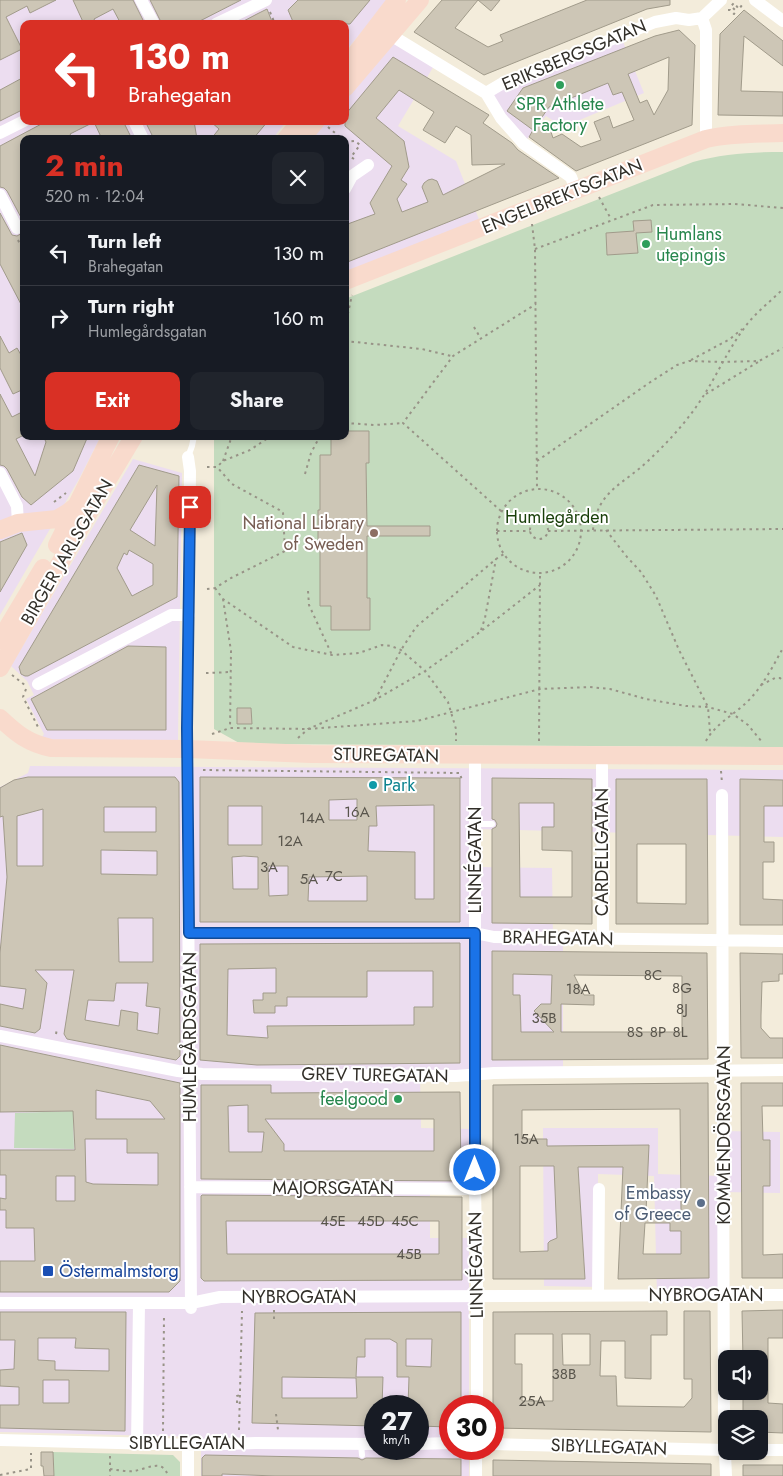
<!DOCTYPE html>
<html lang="en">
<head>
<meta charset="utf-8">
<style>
  body { margin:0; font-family:Jost,sans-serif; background:#20242c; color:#f1f3f6; height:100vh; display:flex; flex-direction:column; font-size:19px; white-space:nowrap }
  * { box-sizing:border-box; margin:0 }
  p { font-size:16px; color:#9ea1a6 }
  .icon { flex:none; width:28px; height:28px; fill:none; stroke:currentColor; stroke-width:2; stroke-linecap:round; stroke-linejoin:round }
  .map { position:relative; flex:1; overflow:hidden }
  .sheet { position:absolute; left:20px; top:135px; width:329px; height:305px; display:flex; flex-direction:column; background:#171b24; border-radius:10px; box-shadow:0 2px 8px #0003 }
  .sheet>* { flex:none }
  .banner { position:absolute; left:20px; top:20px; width:329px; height:105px; border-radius:10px; box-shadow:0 2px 8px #0003; background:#d93025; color:#fff; overflow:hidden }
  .buttons { position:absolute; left:718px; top:1350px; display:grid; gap:10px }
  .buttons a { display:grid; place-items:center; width:50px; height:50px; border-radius:10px; background:#171b24; box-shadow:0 2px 8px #0003; font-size:25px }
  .speed { position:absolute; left:364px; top:1395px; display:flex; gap:10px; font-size:25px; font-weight:700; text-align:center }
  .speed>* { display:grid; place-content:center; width:65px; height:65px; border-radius:50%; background:#171b24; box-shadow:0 2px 8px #0003; line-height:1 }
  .speed small { font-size:12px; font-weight:400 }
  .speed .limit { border:8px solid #d22; background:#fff; color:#111 }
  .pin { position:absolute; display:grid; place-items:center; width:42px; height:42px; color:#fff; margin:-21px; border-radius:10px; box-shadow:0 2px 8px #0006 }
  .me { position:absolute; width:55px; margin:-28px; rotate:0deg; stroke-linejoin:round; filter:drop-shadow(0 0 4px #0008) }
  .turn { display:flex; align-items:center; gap:18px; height:105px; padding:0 25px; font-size:22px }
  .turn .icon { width:65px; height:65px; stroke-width:2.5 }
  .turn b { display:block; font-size:35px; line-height:42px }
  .round { display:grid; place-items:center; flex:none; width:52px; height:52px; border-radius:10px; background:#20242c }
  .headline { display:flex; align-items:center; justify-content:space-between; height:85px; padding:0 25px }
  h1 { font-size:30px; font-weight:700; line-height:38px; color:#d93025 }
  .action { display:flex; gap:10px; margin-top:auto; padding:10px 25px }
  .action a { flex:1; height:58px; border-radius:10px; background:#d93025; color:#fff; font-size:20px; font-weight:700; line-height:58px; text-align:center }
  .action a+a { background:#20242c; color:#f1f3f6 }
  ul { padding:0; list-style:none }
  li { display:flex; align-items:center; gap:15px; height:65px; padding:0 25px; border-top:1px solid #363941 }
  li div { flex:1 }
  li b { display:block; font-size:19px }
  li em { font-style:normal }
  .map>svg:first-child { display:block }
</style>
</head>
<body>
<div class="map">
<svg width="783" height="1476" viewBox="0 0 783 1476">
  <rect width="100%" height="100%" fill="#f3ecdb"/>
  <path fill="#ecddf0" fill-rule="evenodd" d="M0 0H388L345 52V24H24V121H287L272 139H24V436H101L79 479 0 615Z
    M621 37 644 93 563 127 546 116 523 144 485 94Z
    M395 40 435 64 398 126 456 161 480 222 345 273V139H310L325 121H345V97Z
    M133 459 182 473 178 740 50 742 41 739 44 734 26 699 34 695 27 681 11 666Z
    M30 766 783 770V837L476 829V867L552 868 553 939H563V1074L420 1075 421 1128 474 1129V1190H430V1238H469V1406H450V1449H469V1476H201V1437L0 1432V787L28 773ZM375 1406H418V1449H375Z
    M543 1128H658V1174L722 1176 723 1131 780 1132V1193L723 1192V1297L657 1296 654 1176 598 1174V1287L544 1286Z"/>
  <path fill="#c4dbbe" d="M783 152V747L241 744 214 729V436H345V299L693 162C722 154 752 152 783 152Z
    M73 1111 74 1149 14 1148 15 1113Z
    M53 1452 173 1455 180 1462V1476H54Z"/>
  <path fill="#cdc6b6" stroke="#a19b8b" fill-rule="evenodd" d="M0 0H56L30 13 27 6 6 17 22 49 0 60Z
    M73 0H133L145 24H121L113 9 94 19 96 24H84Z
    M150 0H241L194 24H162Z
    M298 0H370L350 24H294L288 10Z
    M442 0H478L455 28 488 47 503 41 500 35 587 0H670V5L647 9 484 75 414 32Z
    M478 0H500L491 11Z
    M267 9 273 24H238L257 14Z
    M744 10 783 41V66L744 36 741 91 783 92V116L718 115 720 34Z
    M679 30 695 45 692 125 576 171 529 137 533 130 507 111 523 88 655 36ZM669 57 668 90 654 115 647 100 640 103 628 74ZM608 83 613 95 622 92 634 120 613 128 609 116 594 122 601 140 581 147 562 134 553 138 549 126 540 120 549 107Z
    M393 57 489 115 483 123 512 143 518 150 559 178 345 263V225L375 214 370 203 392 166 345 126V115ZM399 90 434 112 423 130 445 143 456 126 471 135 472 165 505 164 443 195 437 181 432 179 428 180 424 183 422 187 428 202 402 212 397 199 407 184 401 180 409 167 404 141 376 118Z
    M24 77V109L0 121V90Z
    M47 121H123L132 139H102L94 122 70 134 73 139H24V223L7 191 4 188 0 187V146Z
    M145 121H194L197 139H154Z
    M210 121H268L253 139H211L219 129Z
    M0 213 12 235 17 236 24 232V310L0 264Z
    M651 220 652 232 636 233 638 253 607 255 606 233 634 231 633 221Z
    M0 336 9 353 17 348 24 360V389L13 394 0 368Z
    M0 394 12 417 24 411V435L16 439 35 476 46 442 43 436H88L73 471 31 505 22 497 7 469 4 466 0 465Z
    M345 431H369V463H366L367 526H430V536H367V598H370V630H331V606H320V551H318V510H320V455H331V436H345Z
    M139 465 179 476 177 597 28 676H25L21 674 19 667ZM157 485 155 546 130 530ZM129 550 153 564V585L132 596 117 568 124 553 127 555Z
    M22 533 27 545 0 592V542Z
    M128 646 166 647V730H47L31 699Z
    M237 708H251L252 724H237Z
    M28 777H175L179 782 180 1056 176 1060 67 1039 64 1034 74 970H35L47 983 40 1029 35 1033 0 1026V1004L23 1009 26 989 0 986V953L7 877 3 816 0 817V788L14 780ZM104 807H156V832H104ZM43 809V866H17V816ZM101 850 157 851V875L101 874ZM118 918H153V962H119ZM116 983H148L146 1006 160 1008 158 1034 137 1030 138 1013 121 1010 119 1026 85 1020 88 1000 114 1001Z
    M200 777 460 778V922H200ZM357 799V820H329V800ZM434 805V899H415V852L368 851 369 826H377L376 806ZM228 806H262V845H228ZM244 856 258 857V889H233L232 857ZM268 866H288V895L269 896ZM367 876V901H308L309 877Z
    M492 778 592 779V924L492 923V829L496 827 497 824 495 820 492 819ZM519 803H554V827H542V850L572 851V897H520Z
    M616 779H707L708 924H616ZM637 844H686V904L637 903Z
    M740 779 783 780V806H764V842H774V862H763V899L783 900V925H740Z
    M460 943V1063L257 1065 200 1060V944ZM276 968V993H263V1000H253L254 1013H275V1006H287V997H367V971H433V1007H414V1025L267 1026 268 1038 227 1035 228 969Z
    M492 951 707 953 708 1059 492 1060ZM513 974 552 975 551 1004H541L534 1011 554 1032H521L520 995H513ZM574 975 682 976V1032H561V1004L594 1005V995H584Z
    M740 953 783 954V974H779V981L762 982 761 1015V1028L770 1038H783V1058H741Z
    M0 1045 180 1083V1281L169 1292H0V1261H35L34 1228H6V1210H0V1198L6 1199V1175H0V1150H75L73 1111 0 1112ZM96 1090 150 1101 165 1119H96ZM85 1139H127V1153H158V1185L93 1184 86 1182ZM56 1176H75V1201H56Z
    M708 1083 709 1278 618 1279 623 1167H578L585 1279H493V1085ZM680 1109 681 1212H646L649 1145 547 1146V1139H522V1110ZM520 1166H554L557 1238 550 1241 548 1243V1251L520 1252ZM645 1223H670V1231H681V1254H643Z
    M741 1083H783V1106H762L763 1140H770V1186H763V1255L783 1254V1278H742Z
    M201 1085H271V1093L460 1092 461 1181 201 1179ZM248 1105V1132H264L262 1152H229L228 1106ZM265 1119H434V1151H284V1144Z
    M202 1195 462 1197V1280L204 1281 201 1278V1196ZM226 1221H439V1254H227Z
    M783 1310V1338H768V1403L783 1404V1433L759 1432V1419H743V1391H759V1359H743L742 1311Z
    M667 1311V1335H651V1379L625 1378V1341H601L600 1376H616L617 1406 684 1407 692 1398V1379H684V1311H710L711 1432 493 1428V1312ZM515 1334H553V1401H522V1364H515ZM562 1334H590V1365H563Z
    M0 1312H126L125 1431 0 1428V1405H19V1387L0 1386V1370L14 1369 15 1340H0ZM38 1338H76L75 1348 109 1349V1371L55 1370V1361L38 1360ZM43 1380H69V1403H43Z
    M461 1312V1406H450V1427L418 1426V1406H408L409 1377H397V1343L390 1339H365V1357H357L356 1377H383L382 1406H375V1426L252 1423 255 1313ZM406 1339H432L431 1367 406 1366ZM282 1377 356 1378 357 1398H282Z
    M41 1452H53L54 1476H44L43 1466H41Z
    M205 1455 358 1458 362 1460 366 1458 461 1459V1476H275L222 1474V1476H202V1458Z
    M493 1460 711 1464V1476H493Z
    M743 1465H783V1476H743Z"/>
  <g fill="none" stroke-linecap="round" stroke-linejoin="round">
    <path stroke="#989387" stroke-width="2" stroke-dasharray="2.5 4" stroke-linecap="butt" d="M728 10H730L734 14 736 11 731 6 734 3 739 9 742 5
      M270 12 275 24
      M328 127 342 139
      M345 142 355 141 360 145 351 157 354 159
      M599 197 611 219
      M532 224 535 249 537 489
      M18 240 24 252
      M535 249 653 205 735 204 783 208
      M345 327 352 295
      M474 327 481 339
      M345 341 422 349 451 356
      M691 360 730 339 742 329
      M706 394 758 362
      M345 423 375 425 403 423
      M223 461 232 436
      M537 461 649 383 677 365 689 361 723 362 759 361 783 348
      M207 467H217L223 461 250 450 271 436
      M305 474 311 453 320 436
      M497 531a42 42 0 1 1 84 0a42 42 0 1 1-84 0Z
      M54 502 66 493
      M501 511 403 423 453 356 536 304
      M530 530a9 9 0 1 1 18 0a9 9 0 1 1-18 0Z
      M593 530C597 490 625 484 650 459 670 440 689 419 704 395 718 373 729 348 745 327 755 313 771 301 783 289
      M606 530 627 557 641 572 656 596 679 650 708 707 710 732
      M497 531H530
      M548 531 783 529
      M215 588 223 599 293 647 332 655 359 653 382 645 391 646 401 650 425 671 448 702 456 729V741
      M207 589 215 588 231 578 285 551 283 512 232 484 217 467
      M308 591 309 605 332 655
      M223 599 231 651 230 728
      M481 630 485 618 496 559
      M206 673 231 672
      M12 675 26 686
      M761 685 775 678H780L783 681
      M26 689 23 697 38 727
      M375 700 401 650 416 627 496 559 504 554
      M212 734 230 728 308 729 417 721 540 689 590 687 610 689 646 699 686 706 708 707 733 714 748 725 762 742
      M298 738 308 729 375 700 425 671 480 632 540 585
      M539 741 540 573
      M706 741C715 724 734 715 748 701 763 686 773 666 783 648
      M203 770 460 773 462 781
      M721 771 722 783
      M56 1034 57 1029
      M274 1310V1323
      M237 1403V1396L240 1395
      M276 1414 278 1430
      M239 1430 242 1311
      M163 1431 164 1316
      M110 1456V1476
      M110 1469C118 1470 126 1472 134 1471 147 1469 163 1458 168 1476
      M0 1475 31 1469V1453"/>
    <path stroke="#fff" stroke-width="6" d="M188 457 192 446 194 436
      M475 824H492
      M361 1444 362 1455"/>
    <path stroke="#fff" stroke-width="12" d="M141 0 154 24
      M755 0 783 21
      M702 18 706 30V139
      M216 24 266 0
      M384 31 486 93 503 83 655 22 676 18 689 20 702 18 721 0
      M486 93 501 118 523 143 571 177 576 190
      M134 121 143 139
      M0 133 24 121
      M345 189 352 176 368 165
      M0 195 17 228
      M188 457 190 471 187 728 191 1308
      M0 473 17 506 18 523
      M38 684 171 615H189
      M475 765V1189L477 1279V1406
      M602 766 603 938
      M722 795 724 1432 726 1476
      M189 933H475L494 937 783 941
      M0 1036 178 1071 202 1074 456 1076 494 1073 783 1070
      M190 1187 475 1189
      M598 1295 599 1189
      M0 1303H191L220 1297 783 1295
      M0 1440 196 1445 256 1443 375 1444
      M137 1444 139 1304
      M418 1444 450 1443
      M492 1444 726 1450
      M188 1445V1476
      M759 1450H783
      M476 1476V1449"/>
    <path stroke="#f9dacc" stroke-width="18" d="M345 68 397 0
      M345 88 420 0
      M286 139 301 121
      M301 139 316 121
      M345 281 706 139C731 133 757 134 783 133
      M0 530 18 523 57 519 67 513 76 506
      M57 545 111 436
      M0 640 43 568
      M0 668 104 486 134 436
      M0 718C17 734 28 743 51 748L188 749 311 754 783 756"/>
  </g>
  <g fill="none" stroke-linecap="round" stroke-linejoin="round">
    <g stroke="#114b97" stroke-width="12">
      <path id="route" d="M190 507 187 728 189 933H475V1170"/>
    </g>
    <use href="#route" stroke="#1a73e8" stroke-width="9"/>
  </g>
  <g fill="#2e9e5b" stroke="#fff" stroke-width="2">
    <circle cx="560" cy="85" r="5"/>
    <circle cx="646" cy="244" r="5"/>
    <circle cx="398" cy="1099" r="5"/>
  </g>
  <circle fill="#8d6e63" stroke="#fff" stroke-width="2" cx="374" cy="533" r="5"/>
  <circle fill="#0f9aa8" stroke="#fff" stroke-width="2" cx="373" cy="785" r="5"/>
  <circle fill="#5c6f8a" stroke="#fff" stroke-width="2" cx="701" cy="1203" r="5"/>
  <rect fill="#1a4fb4" stroke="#fff" stroke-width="2" x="42" y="1265" width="12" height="12" rx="2.5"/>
  <g text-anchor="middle" stroke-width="4" stroke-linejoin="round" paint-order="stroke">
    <g font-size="15" fill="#59554c">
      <text x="357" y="817">16A</text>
      <text x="312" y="823">14A</text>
      <text x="290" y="846">12A</text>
      <text x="269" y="872">3A</text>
      <text x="334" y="881">7C</text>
      <text x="309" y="884">5A</text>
      <text x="653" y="980">8C</text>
      <text x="682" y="993">8G</text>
      <text x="578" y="994">18A</text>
      <text x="682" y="1014">8J</text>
      <text x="544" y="1023">35B</text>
      <text x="635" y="1037">8S</text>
      <text x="658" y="1037">8P</text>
      <text x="680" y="1037">8L</text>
      <text x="526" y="1144">15A</text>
      <text x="333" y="1226">45E</text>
      <text x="371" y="1226">45D</text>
      <text x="405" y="1226">45C</text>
      <text x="409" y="1259">45B</text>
      <text x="564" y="1379">38B</text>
      <text x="532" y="1406">25A</text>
    </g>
    <g font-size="18" fill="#322f29" stroke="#fff">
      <text transform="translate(574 55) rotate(-23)" y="6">ERIKSBERGSGATAN</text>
      <text transform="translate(562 196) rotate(-22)" y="6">ENGELBREKTSGATAN</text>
      <text transform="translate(67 552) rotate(-60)" y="6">BIRGER JARLSGATAN</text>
      <text transform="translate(386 755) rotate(1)" y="6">STUREGATAN</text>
      <text transform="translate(602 852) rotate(-90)" y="6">CARDELLGATAN</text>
      <text transform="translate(475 860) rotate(-90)" y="6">LINNÉGATAN</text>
      <text transform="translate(558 938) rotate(1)" y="6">BRAHEGATAN</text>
      <text transform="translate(190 1037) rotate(-90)" y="6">HUMLEGÅRDSGATAN</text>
      <text transform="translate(375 1075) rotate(1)" y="6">GREV TUREGATAN</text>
      <text transform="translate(724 1135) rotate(-90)" y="6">KOMMENDÖRSGATAN</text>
      <text x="333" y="1194">MAJORSGATAN</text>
      <text transform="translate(476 1265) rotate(-91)" y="6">LINNÉGATAN</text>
      <text x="706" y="1301">NYBROGATAN</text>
      <text x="299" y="1303">NYBROGATAN</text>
      <text x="187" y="1449">SIBYLLEGATAN</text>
      <text transform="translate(609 1447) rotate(2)" y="6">SIBYLLEGATAN</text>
    </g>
    <g font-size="18" fill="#27864d" stroke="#fff">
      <text x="560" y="110">SPR Athlete<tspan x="560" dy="21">Factory</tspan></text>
      <text x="656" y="240" text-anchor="start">Humlans<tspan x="656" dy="21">utepingis</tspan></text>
      <text x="388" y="1105" text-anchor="end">feelgood</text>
    </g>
    <g font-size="18" fill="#193f0a" stroke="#fff">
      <text x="557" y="523">Humlegården</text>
    </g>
    <g font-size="18" fill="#785e54" stroke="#fff" text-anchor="end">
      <text x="364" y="529">National Library<tspan x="364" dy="21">of Sweden</tspan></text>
    </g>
    <g font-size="18" fill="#0d838f" stroke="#fff" text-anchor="start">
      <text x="383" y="791">Park</text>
    </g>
    <g font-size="18" fill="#4e5e75" stroke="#fff" text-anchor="end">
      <text x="691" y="1199">Embassy<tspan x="691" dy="21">of Greece</tspan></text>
    </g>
    <g font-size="18" fill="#164399" stroke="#fff" text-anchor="start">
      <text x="59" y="1277">Östermalmstorg</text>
    </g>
  </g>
</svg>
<div class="buttons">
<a><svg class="icon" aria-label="sound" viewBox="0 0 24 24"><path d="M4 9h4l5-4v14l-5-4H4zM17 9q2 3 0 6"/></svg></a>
<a><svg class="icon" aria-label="layers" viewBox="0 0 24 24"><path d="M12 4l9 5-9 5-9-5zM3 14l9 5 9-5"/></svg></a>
</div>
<div class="speed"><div>27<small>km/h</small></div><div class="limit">30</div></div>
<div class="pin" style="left:190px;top:507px;background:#d93025"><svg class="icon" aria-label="arrive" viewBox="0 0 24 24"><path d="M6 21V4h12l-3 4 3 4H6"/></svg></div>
<svg class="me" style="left:475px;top:1170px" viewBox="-20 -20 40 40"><circle r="17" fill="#1a73e8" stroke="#fff" stroke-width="3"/><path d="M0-11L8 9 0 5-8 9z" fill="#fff"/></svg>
<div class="banner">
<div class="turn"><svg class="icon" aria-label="left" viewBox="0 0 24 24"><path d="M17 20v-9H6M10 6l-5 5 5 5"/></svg><div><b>130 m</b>Brahegatan</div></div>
</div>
<section class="sheet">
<div class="headline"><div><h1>2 min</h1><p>520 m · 12:04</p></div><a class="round"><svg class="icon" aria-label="close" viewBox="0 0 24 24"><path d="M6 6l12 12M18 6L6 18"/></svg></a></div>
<ul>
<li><svg class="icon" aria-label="left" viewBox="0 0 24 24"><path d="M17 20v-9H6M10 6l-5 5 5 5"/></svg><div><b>Turn left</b><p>Brahegatan</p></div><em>130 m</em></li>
<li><svg class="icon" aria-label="right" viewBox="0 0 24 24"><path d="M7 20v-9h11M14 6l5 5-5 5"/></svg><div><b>Turn right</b><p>Humlegårdsgatan</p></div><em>160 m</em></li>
</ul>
<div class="action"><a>Exit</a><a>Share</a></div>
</section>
</div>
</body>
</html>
